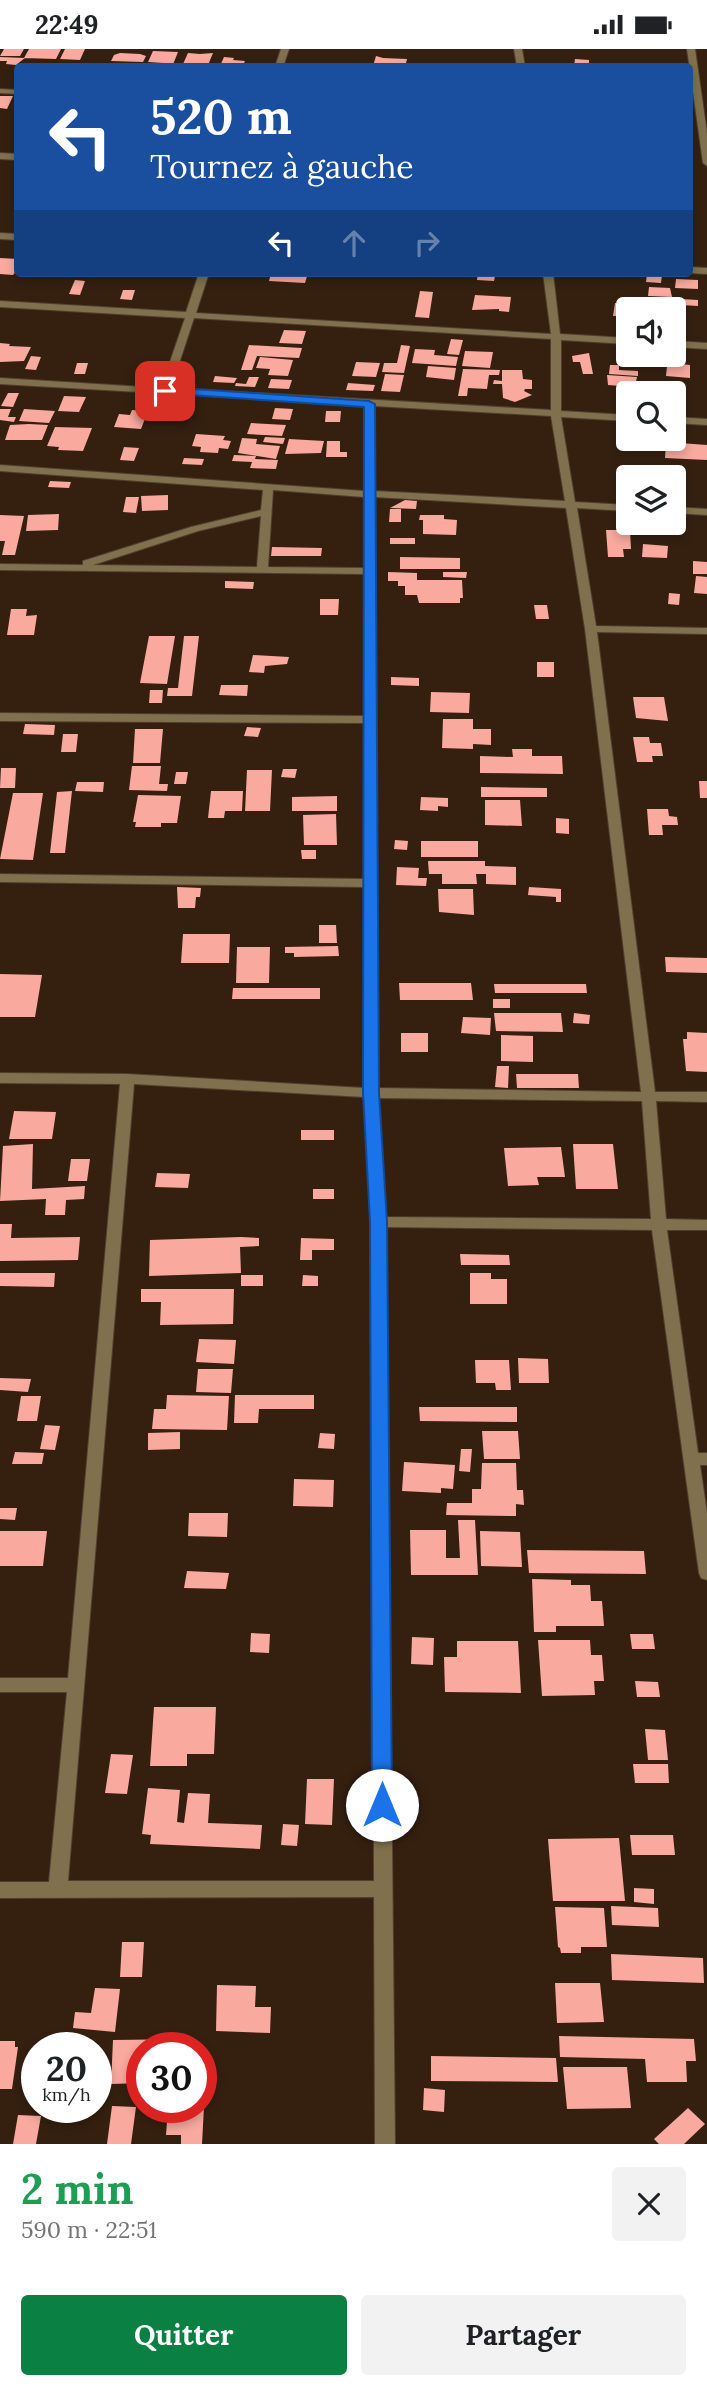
<!DOCTYPE html>
<html lang="fr">
<head>
<meta charset="utf-8">
<style>
  body { margin:0; font-family:Lora,serif; background:#f2f2f2; color:#202124; height:100vh; display:flex; flex-direction:column; font-size:26px; white-space:nowrap }
  * { box-sizing:border-box; margin:0 }
  p { font-size:23px; color:#757577 }
  .icon { flex:none; width:38px; height:38px; fill:none; stroke:currentColor; stroke-width:2; stroke-linecap:round; stroke-linejoin:round }
  .map { position:relative; height:2095px; overflow:hidden }
  .panel { display:flex; flex-direction:column; background:#fff; flex:1 }
  .panel>* { flex:none }
  .hud { position:absolute; left:14px; top:14px; width:679px; height:214px; border-radius:7px; box-shadow:0 4px 10px #0003; background:#1a4fa0; color:#fff; overflow:hidden }
  .buttons { position:absolute; left:616px; top:248px; display:grid; gap:14px }
  .buttons a { display:grid; place-items:center; width:70px; height:70px; border-radius:7px; background:#fff; box-shadow:0 4px 10px #0003; font-size:35px }
  .speed { position:absolute; left:21px; top:1983px; display:flex; gap:14px; font-size:35px; font-weight:700; text-align:center }
  .speed>* { display:grid; place-content:center; width:91px; height:91px; border-radius:50%; background:#fff; box-shadow:0 4px 10px #0003; line-height:1 }
  .speed small { font-size:18px; font-weight:400 }
  .speed .limit { border:10px solid #d22; background:#fff; color:#111 }
  .pin { position:absolute; display:grid; place-items:center; width:60px; height:60px; color:#fff; margin:-30px; border-radius:14px; box-shadow:0 4px 10px #0006 }
  .me { position:absolute; width:77px; margin:-38px; rotate:0deg; stroke-linejoin:round; filter:drop-shadow(0 0 5px #0008) }
  .turn { display:flex; align-items:center; gap:24px; height:147px; padding:0 21px; font-size:32px }
  .turn .icon { width:91px; height:91px; stroke-width:2.5 }
  .turn b { display:block; font-size:49px; line-height:60px }
  .lanes { display:flex; align-items:center; height:66px; padding:0 21px; background:#0003; justify-content:center; gap:35px; direction:ltr }
  .lanes .off { opacity:.35 }
  .round { display:grid; place-items:center; flex:none; width:74px; height:74px; border-radius:7px; background:#f2f2f2 }
  .summary { display:flex; align-items:center; justify-content:space-between; height:119px; padding:0 21px }
  h1 { font-size:42px; font-weight:700; line-height:52px; color:#1e9e55 }
  .cta { display:flex; gap:14px; margin-top:auto; padding:14px 21px }
  .cta a { flex:1; height:80px; border-radius:7px; background:#0b8043; color:#fff; font-size:28px; font-weight:700; line-height:80px; text-align:center }
  .cta a+a { background:#f2f2f2; color:#202124 }
  .status { display:flex; justify-content:space-between; align-items:center; height:49px; padding:0 35px; background:#fff; direction:ltr }
  .status svg { height:19px; fill:currentColor }
  .map>svg:first-child { display:block }
</style>
</head>
<body>
<div class="status"><b>22:49</b><svg viewBox="0 0 49 12"><path d="M0 12V9h3v3zM5 12V6h3v6zM10 12V3h3v9zM15 12V0h3v12zM26 1h20v11H26zM47 4h2v5h-2z"/></svg></div>
<div class="map">
<svg width="707" height="2095" viewBox="0 0 707 2095">
  <rect width="100%" height="100%" fill="#352010"/>
  <path fill="#f9a99e" d="M4 0H24L20 7H0Z
    M29 0H61L56 10 24 9Z
    M65 0H85L80 11 60 10Z
    M153 2 178 3 172 18H162L163 14 148 13Z
    M120 4 140 5 146 7 143 13 111 12 114 6Z
    M188 4 200 5 213 4 208 16 183 15Z
    M376 7 383 9 407 10 405 18 373 17Z
    M0 8 25 9 16 16 6 15 7 12H0Z
    M224 8 234 9 233 11 245 12 242 18 220 17Z
    M575 10 589 11V14H597V18H574Z
    M0 47H13L7 60 0 59Z
    M0 209 18 210V220L13 226 0 225Z
    M271 224H308L305 234 269 232Z
    M478 224H500L499 227H495L494 232 477 231Z
    M647 225 662 226 661 234 646 233Z
    M676 230 698 231V240L675 239Z
    M75 231 85 232 80 246 69 245Z
    M649 238 670 239 672 248 648 247Z
    M123 241H135L132 251 120 250Z
    M420 242 433 243 429 269 415 268Z
    M475 246 511 248 509 263 499 262V260L472 261Z
    M646 248 698 251V257L645 254Z
    M615 254 640 255V261H628V271L622 270 623 267H613Z
    M284 281 306 282 302 295 279 294Z
    M451 290 463 291 459 306 447 305Z
    M0 294 10 295 9 297 31 298 24 312 0 313Z
    M249 296 302 299 299 309 257 307 252 321H241Z
    M401 296 410 297 404 324 382 323 384 314H397Z
    M415 300 435 301 434 306 458 308 456 317 412 314Z
    M465 302 493 303 490 319 462 317Z
    M589 304 593 325H583L580 313H573L572 307Z
    M31 307 41 308 36 321 25 320Z
    M260 308 293 311 288 327 268 326 270 320 256 319Z
    M356 313 380 314 376 328 352 327Z
    M77 314H88L85 325H74Z
    M681 315 690 316V329L666 327 667 317 681 318Z
    M610 316H619V321L638 322V327L609 325Z
    M428 317 456 319 454 331 426 328Z
    M463 320 500 321 499 326H489L487 340 468 339 467 347H458Z
    M502 321H522L523 330 532 331V340H525L524 342 532 346 515 353 503 349 502 335H493L494 331 502 332Z
    M385 325 404 326 400 343 381 342Z
    M607 326 637 328 635 338 608 336Z
    M215 327 237 329 234 334 213 333Z
    M249 328H259L255 338 235 337 236 334 246 335Z
    M271 330 292 331 289 340 268 339Z
    M348 334 375 336 373 342 346 341Z
    M8 344H19L13 358 1 357Z
    M64 347 86 348 79 363 58 362Z
    M275 359 293 360 290 371 272 370Z
    M0 360H11L8 368H16L14 373 0 371Z
    M24 360 55 362 49 374 19 372Z
    M132 361 148 362 141 380 114 378 119 365 130 366Z
    M326 362H341L340 373H325Z
    M251 374 286 376 282 387 247 385Z
    M29 375 48 376 42 391H5L10 376Z
    M55 378 92 379 83 402 58 401 59 398 47 397Z
    M196 385 225 387 223 391 231 392 228 400 219 399 218 404 200 403 201 398 192 397Z
    M265 388 285 389 283 395 263 393Z
    M242 389 257 390 256 395 280 397 276 410 238 404Z
    M289 390 324 392 321 404 285 405Z
    M327 392H340V403H347V408H326Z
    M666 393 707 396V411L665 409Z
    M124 398 139 399 134 412 120 411Z
    M234 406 256 407 255 410 278 411 276 420 250 419 252 413 232 412Z
    M184 409 204 410 202 416 182 415Z
    M50 432 71 433 69 439 48 438Z
    M674 438H686V448L674 447Z
    M168 446V461L142 462 141 447Z
    M126 448H139L136 464 123 463Z
    M405 451 417 452 416 460 390 459Z
    M390 460H401V473H389Z
    M59 465 58 481 26 482 28 466Z
    M0 466 24 467 15 506H2L5 492H0Z
    M420 466H444V470L457 471 456 486 423 485V471H419Z
    M606 481H630L631 500H623L624 508H608Z
    M390 489H415V495H390Z
    M643 495 668 497 667 509 642 508Z
    M272 498 322 499 321 507H271Z
    M400 508 460 509V520H400Z
    M693 512 707 513V525H693Z
    M388 523 417 524V531H462L463 549H460V554H419L417 546H405V537H398V532H388Z
    M443 523H467L466 529 443 528Z
    M696 527 707 528V545L694 544Z
    M225 532 254 533 253 540 225 539Z
    M669 544 680 545 679 556 668 555Z
    M320 550H339L338 566H320Z
    M534 556H547L549 570H536Z
    M11 560H27L26 567 37 566 34 586H7Z
    M149 587H175L167 635 140 634Z
    M184 587H199L192 647H167L168 639H178Z
    M253 606 289 608 287 615 265 617 264 624 249 623Z
    M537 613H554V628H537Z
    M391 628 419 629V637L391 636Z
    M221 636H248L247 647 219 646Z
    M150 641H163L162 654H149Z
    M431 643 470 644 469 664 430 663Z
    M633 648H664L668 672 636 669Z
    M443 670H473V680H491V696L473 695V700L442 699Z
    M25 675 55 676 54 686 23 685Z
    M247 678 261 679 258 688 244 687Z
    M135 680H163L160 714H133Z
    M63 685H78L76 703H61Z
    M633 688H649L650 694H661L663 707H652L653 713H637Z
    M512 700H532V707H562L563 725 480 724V707L513 708Z
    M132 717H161L159 735H168L167 742 129 741Z
    M1 719H16L15 739H0Z
    M283 720H297L295 729 281 728Z
    M247 721H272L270 762H245Z
    M176 723H188L186 735H174Z
    M699 732H707V749H700Z
    M77 733H104L103 743 75 742Z
    M481 738 547 739V748H481Z
    M72 742 65 804H50L57 743Z
    M211 742H243L242 762H225L224 769H208Z
    M13 744H43L33 811 0 810Z
    M138 746 181 747 177 774H161V778H135L136 773H133Z
    M337 747V762H292V748Z
    M421 748 448 749V758L438 757V762L420 761Z
    M485 751H520L522 777 485 776Z
    M647 760H668L669 767 677 768 678 776H662L663 786H649Z
    M336 765 337 796H304L303 766Z
    M556 769 569 770V785L556 784Z
    M395 791 408 792 407 801 394 800Z
    M421 792H478V808H421Z
    M301 801H316V810H302Z
    M428 812H485V817L516 818V836L486 835V825H476L477 835H442V825H429Z
    M397 818 419 819 418 829H427L426 837 396 836Z
    M177 838 201 839 200 848H196L195 859H178Z
    M529 838 561 840V853H556V848L528 846Z
    M438 840H473L474 866 439 863Z
    M319 876H336L337 894H319Z
    M183 885H230L229 914H181Z
    M338 897 339 907 294 908V904H285V898Z
    M237 898H270L269 934H236Z
    M665 908 707 909V924L666 923Z
    M0 925 42 926 35 968H0Z
    M399 934H471L473 951H400Z
    M494 935H586L587 944H495Z
    M233 939H320V950H232Z
    M493 950H510V959H493Z
    M494 964H561L563 983 496 982Z
    M574 964 590 966 589 975 573 974Z
    M463 968 491 969 490 986 461 984Z
    M687 983 707 984V1023L686 1022 683 990H687Z
    M401 984H428V1003H401Z
    M501 986 533 987V1013L501 1012Z
    M497 1017H509L508 1039 495 1038Z
    M516 1025H578L579 1039H517Z
    M14 1062 56 1063 52 1090H9Z
    M301 1081H334V1091H301Z
    M33 1095 32 1140 85 1137 84 1150 66 1151 65 1166H45L46 1150 0 1152 3 1097Z
    M573 1095H613L618 1140H576Z
    M561 1098 565 1128H537L539 1136 508 1137 504 1099Z
    M71 1110H90L87 1132H68Z
    M157 1124 190 1125 188 1139 155 1138Z
    M313 1140H334V1150H313Z
    M0 1175H12L11 1189 80 1188 78 1211 0 1212Z
    M241 1188 259 1189V1197L240 1198 241 1224 149 1227 150 1191Z
    M301 1189 334 1190V1201H312V1211H300Z
    M460 1205 509 1206 510 1216H461Z
    M0 1224H55L54 1238 0 1237Z
    M470 1224H491V1230H507V1255H470Z
    M241 1226H263V1237H241Z
    M303 1226 318 1227V1237H302Z
    M141 1240H234L233 1275 160 1276 161 1253H141Z
    M199 1290 236 1291 234 1315 196 1313Z
    M518 1309 548 1310 549 1334H519Z
    M475 1311H509L511 1341H496L495 1334H476Z
    M198 1320H233L231 1344 196 1343Z
    M0 1329 31 1330 28 1343 0 1341Z
    M167 1346 229 1347 227 1381 152 1380 154 1360H166Z
    M235 1346H314V1360H259L258 1374H234Z
    M21 1347H41L37 1372H17Z
    M419 1358H517V1373L420 1372Z
    M45 1376 60 1377 55 1401 40 1400Z
    M482 1382H518L520 1410H484Z
    M180 1383V1400L148 1401V1384Z
    M320 1384 335 1385 334 1400 318 1399Z
    M461 1400H472L470 1423 459 1422Z
    M15 1403 44 1404 42 1415H12Z
    M404 1413 455 1416 453 1440 441 1439V1444L402 1442Z
    M482 1414H516L517 1441H523L524 1456 516 1455V1467L446 1466 447 1454H472V1440H481Z
    M294 1430 334 1431 333 1458 293 1457Z
    M0 1459H17L15 1471 0 1470Z
    M189 1464H228L227 1488 188 1487Z
    M458 1471H475L478 1526H411L410 1481H446V1509H460Z
    M0 1482H47L43 1517H0Z
    M480 1482 520 1483 522 1518 481 1517Z
    M527 1501 644 1502 646 1525 529 1524Z
    M187 1522 229 1524 226 1540 184 1539Z
    M532 1530 571 1531V1536H590L591 1552H602L604 1577H556V1583H534Z
    M251 1584 270 1585 269 1604 250 1603Z
    M630 1585H653L655 1600H632Z
    M412 1588 434 1589 433 1616 411 1615Z
    M538 1591H590L591 1606H602L604 1632H594L595 1646 542 1647Z
    M457 1592H518L521 1644 445 1643 444 1608H457Z
    M635 1632 658 1633 660 1648H637Z
    M154 1658H216L214 1705H187V1717H150Z
    M645 1680 665 1681 668 1711H648Z
    M111 1705 133 1706 127 1745 105 1744Z
    M633 1715H668L669 1734H635Z
    M307 1730H334L332 1776 305 1775Z
    M148 1739 180 1741 177 1773 184 1774 188 1744 210 1745 208 1774 262 1776 260 1800 150 1795 151 1786 142 1785Z
    M283 1775 299 1776 297 1797 281 1796Z
    M630 1786H673L675 1806H632Z
    M619 1789 625 1852H553L548 1790Z
    M634 1839 654 1840V1855L634 1853Z
    M611 1857 658 1859 659 1878 612 1876Z
    M555 1858 604 1859 607 1898H581V1904H561L560 1899 558 1898Z
    M122 1893H144L142 1928H120Z
    M611 1905 703 1909 704 1934 612 1931Z
    M555 1934H600L604 1973 557 1974Z
    M217 1936 256 1937 255 1958H271L270 1984 216 1982Z
    M95 1939 120 1940 115 1983 73 1979 75 1963 91 1964Z
    M559 1987 694 1990 696 2012H686L687 2033H647L645 2010 560 2008Z
    M192 1990V1998H142V2034L111 2035 113 1991Z
    M0 1992H15V1998H18L12 2040H0Z
    M431 2007 556 2009 558 2033 431 2032Z
    M563 2018H627L631 2059 567 2060Z
    M201 2039H205L202 2095H181V2086H166L168 2058H201Z
    M424 2039 445 2041 444 2063 423 2061Z
    M112 2057 136 2058 131 2095H107Z
    M688 2059 705 2075 684 2095H659L654 2090Z
    M18 2066 41 2067 36 2095H13Z"/>
  <g fill="none" stroke-linecap="round" stroke-linejoin="round">
    <g stroke="#523e2f" stroke-width="2">
      <path id="street" d="M281 0H289L283 18H275Z
        M514 0H522L525 18H517Z
        M687 0H695L707 84V117L703 114Z
        M0 40 18 41V45L0 44Z
        M0 104 18 105V111L0 110Z
        M0 184 18 185V191L0 190Z
        M690 218 707 219V225L690 224Z
        M199 224H209L196 264 551 285 543 224H553L560 285 628 289V295L561 291V362L628 366V372L561 368 575 453 628 456V462L577 459 596 577 707 579V585L597 583 655 1043H707V1053L656 1052 666 1170 707 1171V1181H667L698 1404H707V1416H700L707 1464V1531L701 1529 699 1524 652 1181 386 1178 395 2095H375L374 1848 0 1849V1833H49L67 1643H0V1629H68L120 1035 0 1034V1024L127 1025 364 1039V838L0 833V825L364 830V674L0 672V664L364 667V525L0 521V515L83 516V512L191 478 261 461 263 441 0 422V416L364 442V356L0 335V329L161 339 185 269 0 258V252L186 263ZM194 269 551 290V361L171 339ZM374 357 551 367 565 452 374 442ZM273 441 364 448V519L268 518ZM375 448 566 459 585 580 641 1043 378 1039ZM261 467 257 518 93 516 198 482ZM134 1035 364 1048 372 1173 374 1832H68ZM378 1049 642 1052 651 1170 386 1168Z
        M674 292 707 294V300L674 298Z
        M674 368 707 370V376L674 374Z
        M674 458 707 460V466L674 464Z"/>
    </g>
    <use href="#street" fill="#80704d" fill-rule="evenodd"/>
  </g>
  <path fill="#1a73e8" stroke="#114b97" stroke-width="2" d="M165 338 369 352 375 355 379 1044 387 1173 392 1756 389 1763 382 1765 375 1763 372 1756 370 1173 363 1044 364 358 161 344 160 342Z"/>
</svg>
<div class="buttons">
<a><svg class="icon" aria-label="sound" viewBox="0 0 24 24"><path d="M4 9h4l5-4v14l-5-4H4zM17 9q2 3 0 6"/></svg></a>
<a><svg class="icon" aria-label="search" viewBox="0 0 24 24"><circle cx="10" cy="10" r="6"/><path d="M15 15l6 6"/></svg></a>
<a><svg class="icon" aria-label="layers" viewBox="0 0 24 24"><path d="M12 4l9 5-9 5-9-5zM3 14l9 5 9-5"/></svg></a>
</div>
<div class="speed"><div>20<small>km/h</small></div><div class="limit">30</div></div>
<div class="pin" style="left:165px;top:342px;background:#d93025"><svg class="icon" aria-label="arrive" viewBox="0 0 24 24"><path d="M6 21V4h12l-3 4 3 4H6"/></svg></div>
<svg class="me" style="left:382px;top:1756px" viewBox="-20 -20 40 40"><circle r="19" fill="#fff"/><path d="M0-13L10 11 0 6-10 11z" fill="#1a73e8"/></svg>
<div class="hud">
<div class="turn"><svg class="icon" aria-label="left" viewBox="0 0 24 24"><path d="M17 20v-9H6M10 6l-5 5 5 5"/></svg><div><b>520 m</b>Tournez à gauche</div></div>
<div class="lanes"><svg class="icon" aria-label="left" viewBox="0 0 24 24"><path d="M17 20v-9H6M10 6l-5 5 5 5"/></svg><svg class="icon off" aria-label="ahead" viewBox="0 0 24 24"><path d="M12 20V5M6 11l6-6 6 6"/></svg><svg class="icon off" aria-label="right" viewBox="0 0 24 24"><path d="M7 20v-9h11M14 6l5 5-5 5"/></svg></div>
</div>
</div>
<section class="panel">
<div class="summary"><div><h1>2 min</h1><p>590 m · 22:51</p></div><a class="round"><svg class="icon" aria-label="close" viewBox="0 0 24 24"><path d="M6 6l12 12M18 6L6 18"/></svg></a></div>
<div class="cta"><a>Quitter</a><a>Partager</a></div>
</section>
</body>
</html>
